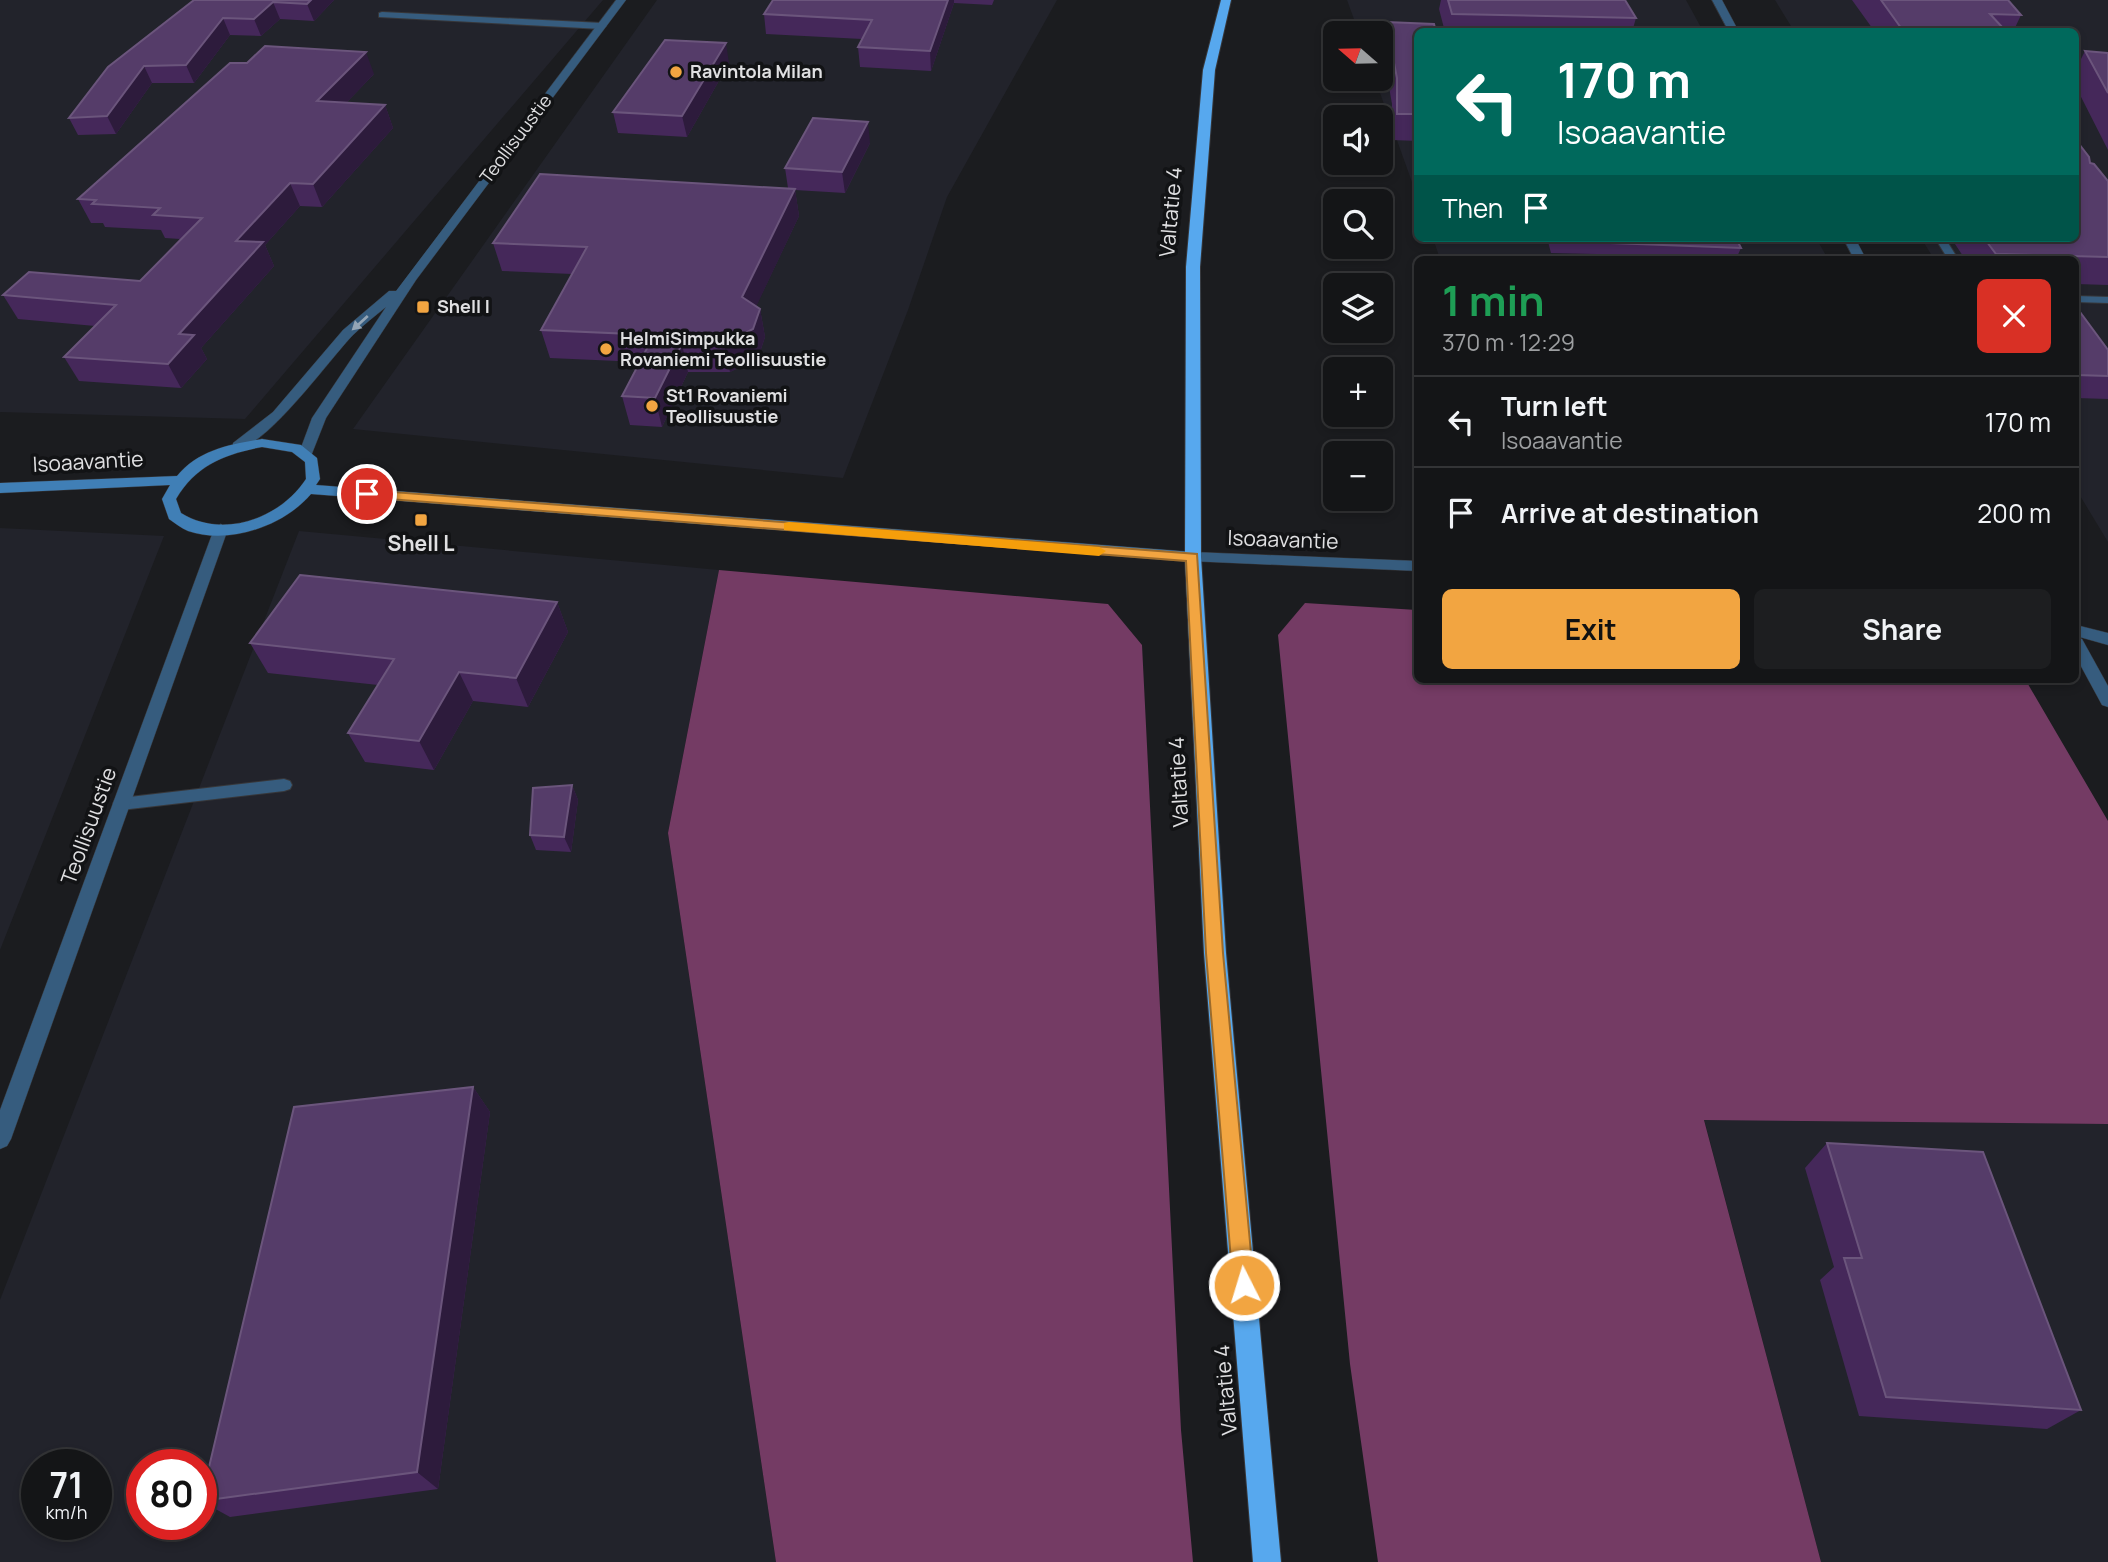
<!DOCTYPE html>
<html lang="en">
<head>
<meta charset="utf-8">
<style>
  body { margin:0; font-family:Manrope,sans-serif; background:#1d1e20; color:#f1f3f6; height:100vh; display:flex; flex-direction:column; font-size:26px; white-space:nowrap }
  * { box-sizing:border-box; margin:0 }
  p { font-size:23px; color:#9d9fa1 }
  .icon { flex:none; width:38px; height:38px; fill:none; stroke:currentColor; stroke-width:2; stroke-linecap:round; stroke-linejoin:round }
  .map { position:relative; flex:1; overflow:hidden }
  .side { position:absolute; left:1414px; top:256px; width:665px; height:427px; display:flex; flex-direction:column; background:#141517; border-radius:10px; box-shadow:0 4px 10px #0003,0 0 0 2px #333436 }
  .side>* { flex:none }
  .top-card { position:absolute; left:1414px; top:28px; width:665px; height:214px; border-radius:10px; box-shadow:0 4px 10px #0003,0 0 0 2px #333436; background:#00695c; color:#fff; overflow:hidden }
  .needle { width:46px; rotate:290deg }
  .controls { position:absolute; left:1323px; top:21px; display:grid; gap:14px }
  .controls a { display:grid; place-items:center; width:70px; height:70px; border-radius:10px; background:#141517; box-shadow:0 4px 10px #0003,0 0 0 2px #333436; font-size:35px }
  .speed { position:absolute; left:21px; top:1449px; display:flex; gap:14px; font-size:35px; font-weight:700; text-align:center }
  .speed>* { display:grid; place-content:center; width:91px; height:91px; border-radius:50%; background:#141517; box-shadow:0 4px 10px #0003,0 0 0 2px #333436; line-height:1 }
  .speed small { font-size:18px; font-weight:400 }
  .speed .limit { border:10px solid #d22; background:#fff; color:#111 }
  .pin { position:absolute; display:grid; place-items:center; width:60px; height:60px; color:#fff; margin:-30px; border:4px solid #fff; border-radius:50%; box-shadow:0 2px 7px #0007 }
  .me { position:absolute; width:77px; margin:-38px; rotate:355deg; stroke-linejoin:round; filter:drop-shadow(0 0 5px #0008) }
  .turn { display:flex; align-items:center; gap:24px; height:147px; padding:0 28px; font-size:32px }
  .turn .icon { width:91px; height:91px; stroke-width:2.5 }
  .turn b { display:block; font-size:49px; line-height:60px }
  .then { display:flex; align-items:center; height:66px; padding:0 28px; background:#0003; gap:14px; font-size:26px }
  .round { display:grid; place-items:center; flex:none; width:74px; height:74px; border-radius:10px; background:#1d1e20 }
  .head { display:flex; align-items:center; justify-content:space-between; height:119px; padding:0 28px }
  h1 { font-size:42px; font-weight:700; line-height:52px; color:#1e9e55 }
  .action { display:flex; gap:14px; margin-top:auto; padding:14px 28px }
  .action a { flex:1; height:80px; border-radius:10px; background:#f2a541; color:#111; font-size:28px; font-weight:700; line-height:80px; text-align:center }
  .action a+a { background:#1d1e20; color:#f1f3f6 }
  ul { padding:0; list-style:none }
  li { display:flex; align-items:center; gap:21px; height:91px; padding:0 28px; border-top:2px solid #333436 }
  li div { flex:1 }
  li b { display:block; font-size:26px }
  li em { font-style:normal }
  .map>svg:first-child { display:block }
</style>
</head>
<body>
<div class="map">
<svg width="2108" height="1562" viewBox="0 0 2108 1562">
  <rect width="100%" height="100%" fill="#1b1c1f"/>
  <path fill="#22232b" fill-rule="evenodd" d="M0 0H603L245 419 0 412Z
    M657 0H1057L947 197 908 310 843 478 353 429Z
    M1347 0H1686L1703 31 1418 32 1417 196 1375 79H1381V33H1359Z
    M1775 0H2108V542L2076 489V259H1934L1921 238H2076V32L1794 31Z
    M1433 238H1816L1828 259H1440Z
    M0 528 164 536 0 950Z
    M299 531 719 570 668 833 776 1562H0V1300ZM37 1465H96V1524H37ZM142 1465H201V1524H142Z
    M1704 1119 2108 1124V1562H1821Z"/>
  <path fill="#743b64" d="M719 570 1108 604 1142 645 1181 1430 1193 1562H776L668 833Z
    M1305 603 1417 610 1418 679H2025L2108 821V1124L1704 1120 1821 1562H1378L1350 1364 1278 635Z"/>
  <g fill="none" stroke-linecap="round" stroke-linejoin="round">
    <g stroke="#37373a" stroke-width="2">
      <path id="service" d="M382 12 602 23 606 26 602 29 379 17V13Z
        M1935 238H1945L1958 259H1948Z
        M2076 296 2108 297V303L2076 302Z
        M284 779 290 781 292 785 290 789 284 791 121 810 115 808 113 804 115 800 121 798Z"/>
    </g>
    <g stroke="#37373a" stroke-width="1">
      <path id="tertiary" d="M616 0H626L416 280 326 418 311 456 306 457 299 453 312 418 386 307C375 316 363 325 353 335 332 356 261 455 233 449V443L273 412 343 330 389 291H396Z
        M1712 0H1722L1739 32H1729Z
        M1843 238H1855L1866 259H1854Z
        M221 524 228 529 11 1139 7 1146 0 1149V1110L214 529Z
        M1193 552 1418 561V571L1188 561 1185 557Z
        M2076 625 2108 633V645L2076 636Z
        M2076 637 2082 639 2108 686V707L2102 705 2076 657Z"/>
    </g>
    <g stroke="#37373a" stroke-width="1">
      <path id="secondary" d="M262 439 301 445 317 458 320 479 316 485 1193 552 1201 557 1193 562 311 494C284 526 229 545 188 531 181 528 175 523 169 519L162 499 170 485 0 493V483L177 476C198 450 231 444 262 439ZM262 447 292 452 305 462 306 479C280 519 222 539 181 513L176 499C196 465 225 454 262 447Z"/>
    </g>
    <g stroke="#37373a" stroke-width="2">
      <path id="trunk" d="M1221 0H1231L1215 70 1200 267 1201 557 1226 953 1281 1562H1253L1204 953 1185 557 1186 267 1203 70Z"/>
    </g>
    <use href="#service" fill="#365c7e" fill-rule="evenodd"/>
    <use href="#tertiary" fill="#365c7e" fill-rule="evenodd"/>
    <use href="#secondary" fill="#407fb6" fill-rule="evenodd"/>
    <use href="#trunk" fill="#57a8ee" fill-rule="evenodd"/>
  </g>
  <path fill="#45285a" d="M194 0H334L314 21 280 19 261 36 230 35 194 83H152L116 134 78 135 69 118Z
    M773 0H994L992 5 954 3 931 71 860 67 858 47 862 39 766 34 764 14Z
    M1441 0H1625L1636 18 1632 32H1445L1439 9Z
    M1852 0H2008L2021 15 2013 32H1875Z
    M1386 22 1418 32V141L1392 140V104L1382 47Z
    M2085 51 2108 53V150L2076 87V69Z
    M729 63 687 137 618 133 613 112Z
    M374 74 346 103 385 105 393 128 322 207 300 206 265 245 274 266 201 348 207 359 181 388 79 381 64 357 95 326 18 319 3 295 140 281 180 239 165 238 161 230 105 227 103 223H91L78 199Z
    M870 143 845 193 795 190 799 216 756 306 760 309 765 337 758 358 730 372H688L662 427 630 425 622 396 640 362 550 358 541 330 572 274 502 271 493 243 788 188 785 168Z
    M2090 163 2108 181V285L2076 284V259H1965L1951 238H2076Z
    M1547 238H1736L1741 248 1736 259H1597L1596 254 1551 253Z
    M2076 312 2108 350V399L2076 398Z
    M557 602 568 632 528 707 473 701 434 770 365 762 348 733 378 685 268 673 250 643Z
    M572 785 578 800 571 852 536 850 530 835Z
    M473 1087 490 1112 438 1489 230 1517 201 1501Z
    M1827 1143 2081 1410 2047 1429 1859 1416 1820 1280 1834 1267 1805 1168Z"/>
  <path fill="#2d1b3c" d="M311 0H334L314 21 307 4Z
    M948 0H954V3L931 71 930 51Z
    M273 2 280 19 261 36 254 19Z
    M223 18 230 35 194 83 186 65Z
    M726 43 729 63 687 137 682 116Z
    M366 52 374 74 326 124 317 101Z
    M144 66 152 83 116 134 107 116Z
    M385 105 393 128 322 207 313 184Z
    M868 122 870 143 845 193 842 172Z
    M290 183 300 206 265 245 274 266 201 348 207 359 181 388 168 364 179 334 236 241Z
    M795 189 799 216 747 326 742 297Z
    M760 309 765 337 758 358 730 372 724 344Z
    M682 344 688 372 662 427 655 398Z
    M557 602 568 632 528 707 516 678Z
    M459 672 473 701 434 770 419 741Z
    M572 785 578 800 571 852 564 837Z
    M473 1087 490 1112 438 1489 417 1472Z"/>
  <path fill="#553c69" stroke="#6b557c" stroke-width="2" d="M194 0H311L307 4 273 2 254 19 223 18 186 65 144 66 107 116 69 118 108 67Z
    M773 0H948L930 51 858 47 872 20 764 14Z
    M1448 0H1625L1636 18 1452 14Z
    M1881 0H2008L2021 15 1990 14 2003 28H1983L1986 32H1904Z
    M1386 22 1434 24 1436 32H1418V114H1397V78Z
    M665 40 726 43 682 116 613 112Z
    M265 46 366 52 317 101 385 105 313 184 290 183 236 241 263 242 179 334 194 335 168 364 64 357 116 305 3 295 29 272 140 281 202 218 153 215 160 208 92 204 96 200 78 199 230 63H247Z
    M2085 51 2108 53V93Z
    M813 118 868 122 842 172 785 168Z
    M2076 140 2089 157 2090 163 2094 164 2108 181V257L1996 254 1984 238H2076Z
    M540 174 795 189 742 297 760 309 753 329 724 344H682L655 398 622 396 654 335 541 330 587 247 493 243Z
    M1609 238H1736L1741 248 1611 243Z
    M2076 312H2080L2108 350V376L2076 375Z
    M300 575 557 602 516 678 459 672 419 741 348 733 394 659 250 643Z
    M572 785 564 837 530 835 533 788Z
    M473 1087 417 1472 201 1501 294 1107Z
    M1827 1143 1983 1152 2081 1410 1886 1397 1844 1258H1862Z"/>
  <defs><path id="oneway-solid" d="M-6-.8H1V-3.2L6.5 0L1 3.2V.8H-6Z" transform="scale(1.75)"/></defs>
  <use fill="#94a5b5" href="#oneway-solid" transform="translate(360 323) rotate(138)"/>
  <path fill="#f2a541" stroke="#9d6b2a" stroke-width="2" d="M367 490 1197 554 1223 953 1254 1285 1251 1292 1244 1295 1236 1292 1233 1285 1206 953 1186 561 363 497 361 494Z"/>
  <path fill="#f59e0b" d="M789 522 1099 547 1106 551 1099 556 784 530V523Z"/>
  <g fill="#f2a541" stroke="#121315" stroke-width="2.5">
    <circle cx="676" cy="72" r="7"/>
    <rect x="416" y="300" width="14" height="14" rx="3.5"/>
    <circle cx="606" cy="349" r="7"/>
    <circle cx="652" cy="406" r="7"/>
    <rect x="414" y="513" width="14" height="14" rx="3.5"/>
  </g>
  <g text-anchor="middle" stroke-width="7" stroke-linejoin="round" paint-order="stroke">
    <g font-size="18" font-weight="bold" fill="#e0e0e2" stroke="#121315" text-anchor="start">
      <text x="690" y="78">Ravintola Milan</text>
      <text x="437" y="313">Shell I</text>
      <text x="620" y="345">HelmiSimpukka<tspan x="620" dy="21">Rovaniemi Teollisuustie</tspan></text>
      <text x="666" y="402">St1 Rovaniemi<tspan x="666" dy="21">Teollisuustie</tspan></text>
    </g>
    <g font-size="18" fill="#e0e0e2" stroke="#121315">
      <text transform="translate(516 139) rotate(-53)" y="6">Teollisuustie</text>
    </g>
    <g font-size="21" fill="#e0e0e2" stroke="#121315">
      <text transform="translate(1171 212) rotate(-85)" y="7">Valtatie 4</text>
      <text transform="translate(88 462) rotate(-3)" y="7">Isoaavantie</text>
      <text transform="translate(1283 540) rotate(2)" y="7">Isoaavantie</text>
      <text transform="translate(1179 782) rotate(-93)" y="7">Valtatie 4</text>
      <text transform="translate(89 826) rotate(-70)" y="7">Teollisuustie</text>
      <text transform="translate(1226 1390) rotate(-95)" y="7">Valtatie 4</text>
    </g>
    <g font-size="21" font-weight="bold" fill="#e0e0e2" stroke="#121315">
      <text x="421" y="551">Shell L</text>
    </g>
  </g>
</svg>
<div class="controls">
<a><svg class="needle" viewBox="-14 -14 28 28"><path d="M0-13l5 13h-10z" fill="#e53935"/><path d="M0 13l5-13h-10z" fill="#9d9fa1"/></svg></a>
<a><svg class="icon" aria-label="sound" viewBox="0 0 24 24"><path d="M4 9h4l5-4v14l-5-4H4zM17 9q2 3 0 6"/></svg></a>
<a><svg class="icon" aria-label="search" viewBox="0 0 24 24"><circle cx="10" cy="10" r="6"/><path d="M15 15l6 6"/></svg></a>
<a><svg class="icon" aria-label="layers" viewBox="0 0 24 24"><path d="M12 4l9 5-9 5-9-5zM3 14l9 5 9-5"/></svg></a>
<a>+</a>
<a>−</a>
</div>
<div class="speed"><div>71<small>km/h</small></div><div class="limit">80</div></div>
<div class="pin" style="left:367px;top:494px;background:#d93025"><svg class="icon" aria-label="arrive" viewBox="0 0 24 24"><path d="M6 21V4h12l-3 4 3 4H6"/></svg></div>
<svg class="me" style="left:1244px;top:1285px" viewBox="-20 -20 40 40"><circle r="17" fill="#f2a541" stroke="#fff" stroke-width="3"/><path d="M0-11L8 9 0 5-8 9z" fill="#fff"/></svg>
<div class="top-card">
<div class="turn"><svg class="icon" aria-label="left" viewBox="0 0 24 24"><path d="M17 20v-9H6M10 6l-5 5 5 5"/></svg><div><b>170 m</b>Isoaavantie</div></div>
<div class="then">Then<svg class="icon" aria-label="arrive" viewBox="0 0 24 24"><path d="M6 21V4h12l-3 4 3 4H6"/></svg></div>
</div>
<section class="side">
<div class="head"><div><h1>1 min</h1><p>370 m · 12:29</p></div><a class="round" style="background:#d93025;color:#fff"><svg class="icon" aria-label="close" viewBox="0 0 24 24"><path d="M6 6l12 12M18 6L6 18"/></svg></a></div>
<ul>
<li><svg class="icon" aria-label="left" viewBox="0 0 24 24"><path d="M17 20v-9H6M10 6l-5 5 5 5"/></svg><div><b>Turn left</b><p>Isoaavantie</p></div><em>170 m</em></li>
<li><svg class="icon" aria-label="arrive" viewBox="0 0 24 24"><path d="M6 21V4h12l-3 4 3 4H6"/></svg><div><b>Arrive at destination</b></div><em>200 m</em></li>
</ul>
<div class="action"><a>Exit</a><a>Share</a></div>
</section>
</div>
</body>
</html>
